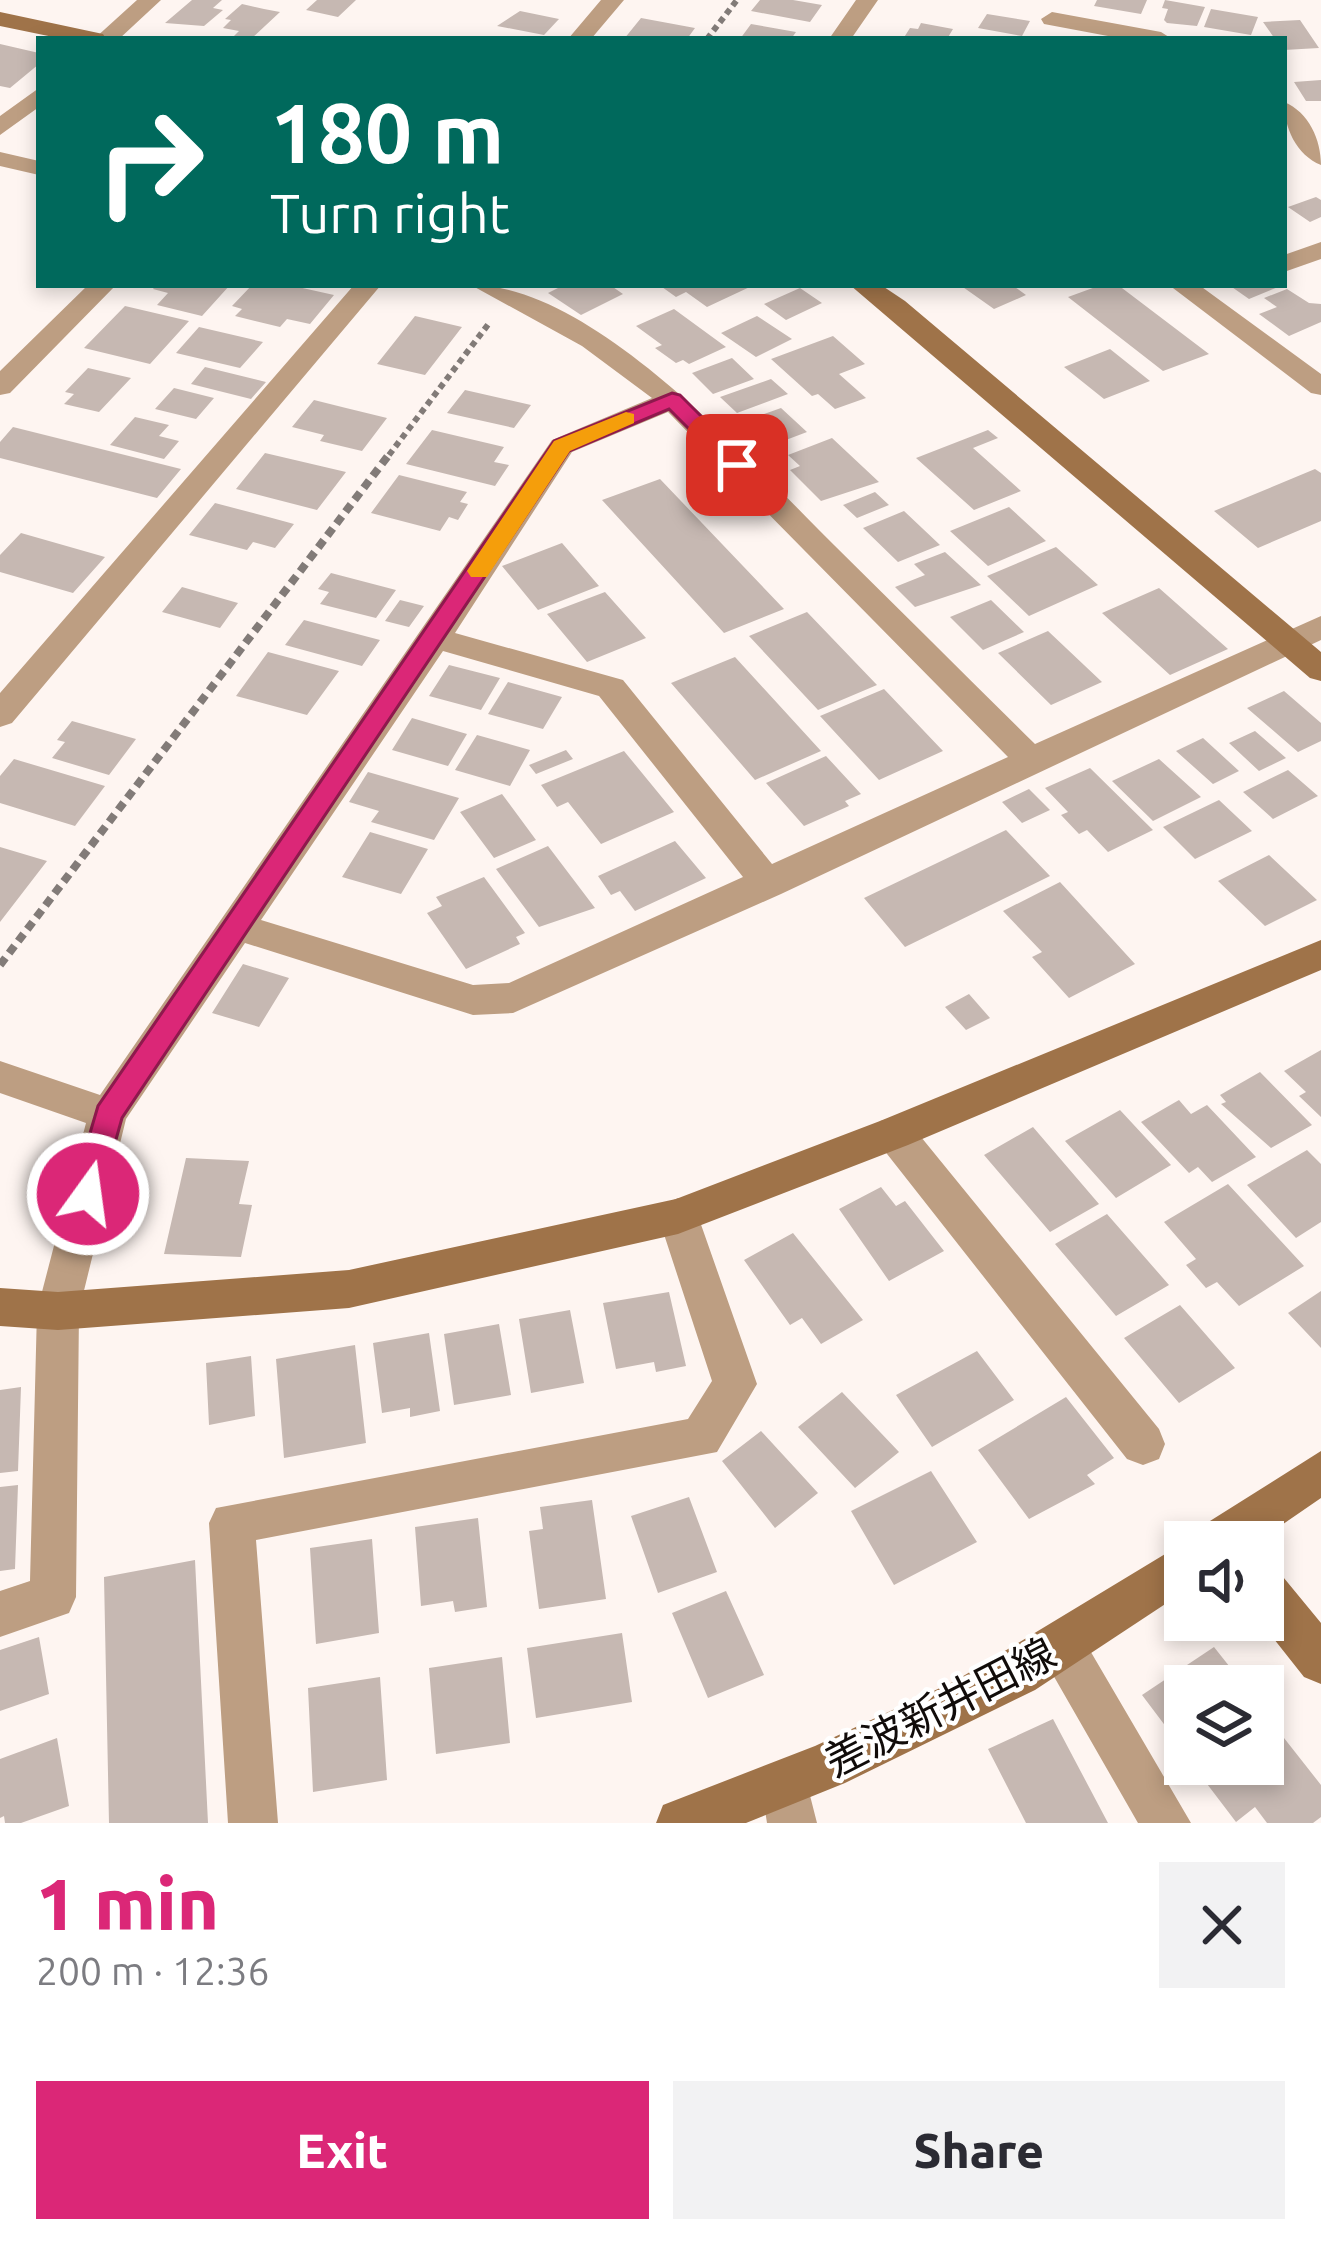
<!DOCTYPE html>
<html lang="en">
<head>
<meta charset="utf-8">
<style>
  body { margin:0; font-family:Ubuntu,"Noto Sans JP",sans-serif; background:#f2f2f3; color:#2b2b33; height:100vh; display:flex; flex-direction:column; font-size:45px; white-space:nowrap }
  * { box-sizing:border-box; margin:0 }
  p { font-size:39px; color:#7c7c81 }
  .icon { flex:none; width:66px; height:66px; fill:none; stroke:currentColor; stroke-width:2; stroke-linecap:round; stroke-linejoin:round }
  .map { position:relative; height:1823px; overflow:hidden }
  .panel { display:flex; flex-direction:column; background:#fff; flex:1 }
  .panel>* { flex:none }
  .hud { position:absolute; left:36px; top:36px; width:1251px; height:252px; border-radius:0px; box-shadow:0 6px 18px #0003; background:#00695c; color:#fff; overflow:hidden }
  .fabs { position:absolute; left:1164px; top:1521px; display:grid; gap:24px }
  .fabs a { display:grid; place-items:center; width:120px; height:120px; border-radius:0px; background:#fff; box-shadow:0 6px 18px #0003; font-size:60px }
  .pin { position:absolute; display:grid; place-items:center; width:102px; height:102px; color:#fff; margin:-51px; border-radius:24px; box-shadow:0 6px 18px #0006 }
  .me { position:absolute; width:132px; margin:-66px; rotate:14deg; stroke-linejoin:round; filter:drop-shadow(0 0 9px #0008) }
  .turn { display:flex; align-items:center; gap:42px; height:252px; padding:0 36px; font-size:54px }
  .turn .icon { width:156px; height:156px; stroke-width:2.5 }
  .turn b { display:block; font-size:84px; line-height:102px }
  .round { display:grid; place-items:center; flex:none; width:126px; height:126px; border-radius:0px; background:#f2f2f3 }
  .overview { display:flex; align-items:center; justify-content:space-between; height:204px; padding:0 36px }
  h1 { font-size:72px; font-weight:800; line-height:90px; color:#db2777 }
  .primary-button { display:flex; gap:24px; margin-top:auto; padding:24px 36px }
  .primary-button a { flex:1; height:138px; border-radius:0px; background:#db2777; color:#fff; font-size:48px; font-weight:800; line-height:138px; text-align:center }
  .primary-button a+a { background:#f2f2f3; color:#2b2b33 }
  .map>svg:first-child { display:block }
</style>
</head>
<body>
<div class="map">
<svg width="1321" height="1823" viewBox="0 0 1321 1823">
  <rect width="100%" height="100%" fill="#fef5f1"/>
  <path fill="#c6b8b2" d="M192 0H222L213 8 223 10 204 26 165 23Z
    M317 0H356L338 17 306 10Z
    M760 0H793L822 5 810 22 751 11Z
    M1097 0H1147L1141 14 1094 6Z
    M1165 0 1205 7 1197 26 1167 23 1164 20 1168 9 1162 8Z
    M242 4 264 9 280 12 251 39H231L239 31 223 28 231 20 225 19Z
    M1211 9 1258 17 1251 35 1204 27Z
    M520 11 559 19 544 35 497 26Z
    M987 14 1030 21 1022 36 978 28Z
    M641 18 695 28 687 39H624Z
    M1300 20 1319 48 1284 50V39H1275L1263 22Z
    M921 23 953 29 947 39H903L910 28 918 29Z
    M751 24 796 32 791 39H740Z
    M0 44 39 53V64L10 88 0 86Z
    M1321 80V101H1306L1294 82Z
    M1316 197 1321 200V217L1310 222 1288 207Z
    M156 285H230L202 316 157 305 168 293 153 289Z
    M252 285H289L334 295 310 324 287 319 280 327 235 316 242 309 232 306Z
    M564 285H610L623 294 581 315 548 293Z
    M667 285H754L707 307 686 292 676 297 662 287Z
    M960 285H1012L1026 295 994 309Z
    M1101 285H1118L1209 354 1163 371 1068 297Z
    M1229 285H1283L1249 299Z
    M800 288 822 303 786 320 764 304Z
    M1287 289 1309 303 1321 304V322L1289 336 1259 314 1277 307 1264 298Z
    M125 306 189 321 150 364 84 348Z
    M674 309 726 347 689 364 683 360 676 363 655 348 662 345 636 326Z
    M415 316 462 327 425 375 377 364Z
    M757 316 792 339 756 357 721 333Z
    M199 327 263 342 240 368 176 353Z
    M833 336 865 364 839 374 866 398 835 409 818 394 812 396 771 359Z
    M1110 349 1150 381 1104 399 1064 367Z
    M732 358 754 379 713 394 692 373Z
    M205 367 266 382 251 399 191 384Z
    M88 368 131 378 99 412 64 404 74 394 65 392Z
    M771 379 788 394 737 413 720 397Z
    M174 388 214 398 196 419 155 409Z
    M465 390 531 405 514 428 447 413Z
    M314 400 346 408 387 418 362 451 320 441 324 435 292 427Z
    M781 408 807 432 770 446 745 421Z
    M135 417 169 425 159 436 179 441 164 459 110 445Z
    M13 427 181 469 157 498 0 458V442Z
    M432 430 504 447 494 462 509 465 495 486 406 464Z
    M988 430 998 438 973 448 1021 491 974 510 916 458Z
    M832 438 879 482 821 501 790 470 800 466 788 455Z
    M265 453 346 472 317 510 236 489Z
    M1315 469 1321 473V521L1258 548 1214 511Z
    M399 475 467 492 460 502 468 504 458 520 449 517 440 531 371 513Z
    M660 479 784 609 724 633 602 500Z
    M875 492 889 505 857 518 843 505Z
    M215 503 272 518 294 524 275 548 253 542 247 550 189 535Z
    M1009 507 1046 541 988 566 950 531Z
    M904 511 940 545 898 562 863 528Z
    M21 533 105 557 73 593 0 572V555Z
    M562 543 599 586 538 610 502 566Z
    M1056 547 1098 585 1029 616 987 576Z
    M945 552 981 585 915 607 895 587 925 575 914 564Z
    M331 573 396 590 376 618 320 604 329 592 318 589Z
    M182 587 238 603 220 628 162 612Z
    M1159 588 1228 649 1170 675 1102 613Z
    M605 592 646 638 587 662 547 614Z
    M400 600 424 606 409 627 385 621Z
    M991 600 1024 632 983 650 950 617Z
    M807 612 877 685 818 710 749 636Z
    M304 620 380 640 362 666 285 645Z
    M1048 631 1102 682 1051 705 998 653Z
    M268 652 339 671 307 715 236 696Z
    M735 657 821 751 755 780 671 683Z
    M449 665 500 678 481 710 429 696Z
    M508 682 562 697 543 729 488 714Z
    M884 689 943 751 879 780 820 716Z
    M1284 691 1321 723V741L1298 752 1247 708Z
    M412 718 467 734 448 766 392 750Z
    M72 721 136 739 109 775 52 758 65 742 57 740Z
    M1255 731 1286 758 1259 771 1229 743Z
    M477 735 530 750 510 786 455 770Z
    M1203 738 1239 771 1213 784 1176 751Z
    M566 750 573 759 536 774 529 765Z
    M624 751 674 812 601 844 568 802 557 807 541 785Z
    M826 756 861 794 845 801 849 806 804 826 766 783Z
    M14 759 105 786 75 826 0 803V776Z
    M1159 759 1201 797 1153 821 1112 781Z
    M1090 768 1153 830 1108 852 1087 830 1079 834 1061 815 1068 812 1045 788Z
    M1288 770 1318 796 1273 819 1243 792Z
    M368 772 459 798 434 840 371 822 379 811 349 802Z
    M1029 789 1050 810 1022 823 1002 802Z
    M502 794 536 840 494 858 460 812Z
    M1219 800 1252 831 1195 859 1163 827Z
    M1006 830 1050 876 905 947 864 898Z
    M370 832 428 849 401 894 342 877Z
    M675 841 706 878 635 911 620 891 611 895 598 876Z
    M548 846 595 908 539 927 496 869Z
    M0 847 47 861 0 922Z
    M1269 855 1317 900 1265 926 1218 881Z
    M484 877 525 933 516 937 520 944 466 969 427 913 442 906 436 897Z
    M1060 882 1135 964 1069 998 1032 957 1042 952 1003 911Z
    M243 964 289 978 259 1027 212 1013Z
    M969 994 990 1018 966 1030 945 1007Z
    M1321 1050V1117L1299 1096 1306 1092 1284 1071Z
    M1260 1072 1312 1125 1271 1148 1221 1104 1226 1102 1220 1095Z
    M1179 1100 1191 1114 1207 1105 1256 1157 1212 1182 1198 1167 1189 1173 1141 1122Z
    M1120 1110 1171 1165 1116 1198 1065 1141Z
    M1033 1127 1099 1204 1050 1232 984 1155Z
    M1307 1150 1321 1164V1222L1296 1238 1247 1185Z
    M186 1158 249 1161 239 1204 252 1205 241 1257 164 1254Z
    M1228 1184 1304 1266 1239 1306 1217 1282 1206 1288 1186 1265 1196 1259 1164 1222Z
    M881 1187 896 1206 905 1201 944 1251 889 1281 839 1209Z
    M1107 1214 1169 1285 1116 1316 1055 1244Z
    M793 1233 863 1320 821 1344 802 1318 790 1325 744 1260Z
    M1321 1291V1348L1288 1313Z
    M669 1292 686 1366 656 1372 654 1362 616 1369 603 1303Z
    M1180 1305 1235 1368 1179 1403 1124 1338Z
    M570 1310 584 1383 531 1393 519 1319Z
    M499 1324 511 1395 454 1405 444 1334Z
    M429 1333 440 1411 410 1417V1408L382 1413 373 1343Z
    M355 1345 366 1443 284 1458 276 1359Z
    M977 1351 1014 1400 932 1447 896 1395Z
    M251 1356 255 1416 209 1425 206 1363Z
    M21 1387 18 1471 0 1473V1390Z
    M842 1392 899 1452 855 1488 798 1427Z
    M1066 1397 1114 1458 1087 1475 1095 1484 1029 1519 978 1450Z
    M761 1431 818 1493 775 1528 722 1461Z
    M931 1471 977 1542 894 1585 851 1511Z
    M18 1485 15 1569 0 1571V1487Z
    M689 1497 717 1572 658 1593 631 1516Z
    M592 1500 606 1599 539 1609 529 1531 543 1529 540 1507Z
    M478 1518 487 1607 455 1612 453 1601 421 1606 415 1527Z
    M372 1539 379 1633 316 1644 310 1548Z
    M195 1560 208 1823H109L104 1577Z
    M726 1591 764 1675 708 1698 672 1613Z
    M622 1633 632 1702 536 1718 527 1648Z
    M39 1637 49 1694 0 1711V1650Z
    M1214 1647 1245 1686H1185V1752L1142 1695Z
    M502 1657 510 1743 436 1754 429 1668Z
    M380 1677 387 1780 313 1792 308 1688Z
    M1053 1719 1108 1823H1026L988 1749Z
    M1273 1724 1321 1785V1817L1313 1823H1267L1255 1807 1236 1822 1201 1776 1217 1764H1263V1731Z
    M57 1738 69 1806 21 1823H5L4 1816 0 1818V1759Z"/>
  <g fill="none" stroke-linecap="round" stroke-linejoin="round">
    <path stroke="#827b78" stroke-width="6" stroke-dasharray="6 4.5" stroke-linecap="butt" d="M707 39 737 0
      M389 455 490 322"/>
    <path stroke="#827b78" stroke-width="8" stroke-dasharray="9 6" stroke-linecap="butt" d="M0 965 391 452"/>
    <path fill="#bd9e82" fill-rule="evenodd" d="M137 0H161L119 39H94Z
      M601 0H624L591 39H568Z
      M856 0H878L851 39H829Z
      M1052 12 1161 32 1172 39H1124L1044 24 1041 19Z
      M39 88V107L0 135V116Z
      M1284 102C1309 112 1321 140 1321 165 1296 155 1284 127 1284 102Z
      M0 152 39 161V175L0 166Z
      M1321 242V259L1284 272V255Z
      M88 285H116L10 393 0 395V371Z
      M354 285H381L12 723 0 727V693Z
      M471 285C594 285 750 462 834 545 901 611 968 678 1035 744L1321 616V640L781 894 513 1013 473 1015 245 943 126 1119 79 1311 76 1597 69 1613 0 1637V1591L30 1581 37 1311 86 1123 0 1093V1061L100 1095 552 440 652 398 582 346ZM668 412 1008 757 772 864 623 680 455 633 572 452ZM443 651 599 696 743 877 509 983 473 985 261 920Z
      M1169 285H1199L1321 374V395L1311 393Z
      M894 1117 908 1121 1159 1429 1165 1444 1159 1459 1143 1465 1127 1459 880 1145 874 1133 880 1121Z
      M678 1198 692 1204 698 1216 757 1384 717 1452 256 1540 278 1823H228L209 1523 216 1508 688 1419 712 1381 658 1216 664 1204Z
      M1061 1623 1078 1630 1191 1823H1138L1037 1647 1044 1630Z
      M786 1760 803 1768 817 1823H767L761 1785 769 1768Z"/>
    <path fill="#9f7349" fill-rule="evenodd" d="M0 12 103 34 106 39H63L0 26Z
      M850 285H881L905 301 1321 652V681L1310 678Z
      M1321 940V970L908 1145 678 1234 349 1308 58 1330 0 1326V1288L58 1292 349 1270 676 1199 880 1121Z
      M1321 1451V1498L1257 1542H1195L1202 1526Z
      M1185 1542V1591L1035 1690 845 1783 746 1823H656L663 1805 815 1746 955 1681Z
      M1263 1565 1279 1572 1321 1623V1684L1304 1677 1259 1620H1263Z"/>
  </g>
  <path fill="#db2777" stroke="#8e194d" stroke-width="3" d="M672 393 680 395 745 460V470H730L669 409 569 451 122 1118 98 1204 88 1207 77 1204 72 1194 98 1106 554 441Z"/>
  <path fill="#f59e0b" d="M626 412 634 414V423L570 451 487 577H471L467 571 554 441Z"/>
  <g text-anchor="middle" stroke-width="9" stroke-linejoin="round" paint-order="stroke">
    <g font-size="42" fill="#110c0a" stroke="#fff">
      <text transform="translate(940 1707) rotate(-27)" y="15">差波新井田線</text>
    </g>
  </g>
</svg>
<div class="fabs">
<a><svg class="icon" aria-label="sound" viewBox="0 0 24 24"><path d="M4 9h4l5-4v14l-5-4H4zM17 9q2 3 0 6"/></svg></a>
<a><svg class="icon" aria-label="layers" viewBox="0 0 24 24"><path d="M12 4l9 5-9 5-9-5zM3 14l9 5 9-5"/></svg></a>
</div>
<div class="pin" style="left:737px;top:465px;background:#d93025"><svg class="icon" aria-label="arrive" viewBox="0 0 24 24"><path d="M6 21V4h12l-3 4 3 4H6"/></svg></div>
<svg class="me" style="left:88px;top:1194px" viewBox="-20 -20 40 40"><circle r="17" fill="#db2777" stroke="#fff" stroke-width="3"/><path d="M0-11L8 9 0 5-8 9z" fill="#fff"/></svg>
<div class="hud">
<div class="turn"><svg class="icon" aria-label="right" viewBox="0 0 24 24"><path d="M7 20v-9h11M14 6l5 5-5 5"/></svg><div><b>180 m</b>Turn right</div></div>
</div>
</div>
<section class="panel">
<div class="overview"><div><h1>1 min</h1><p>200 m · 12:36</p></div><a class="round"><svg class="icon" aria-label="close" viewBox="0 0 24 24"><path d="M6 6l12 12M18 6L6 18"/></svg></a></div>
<div class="primary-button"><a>Exit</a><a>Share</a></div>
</section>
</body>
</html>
